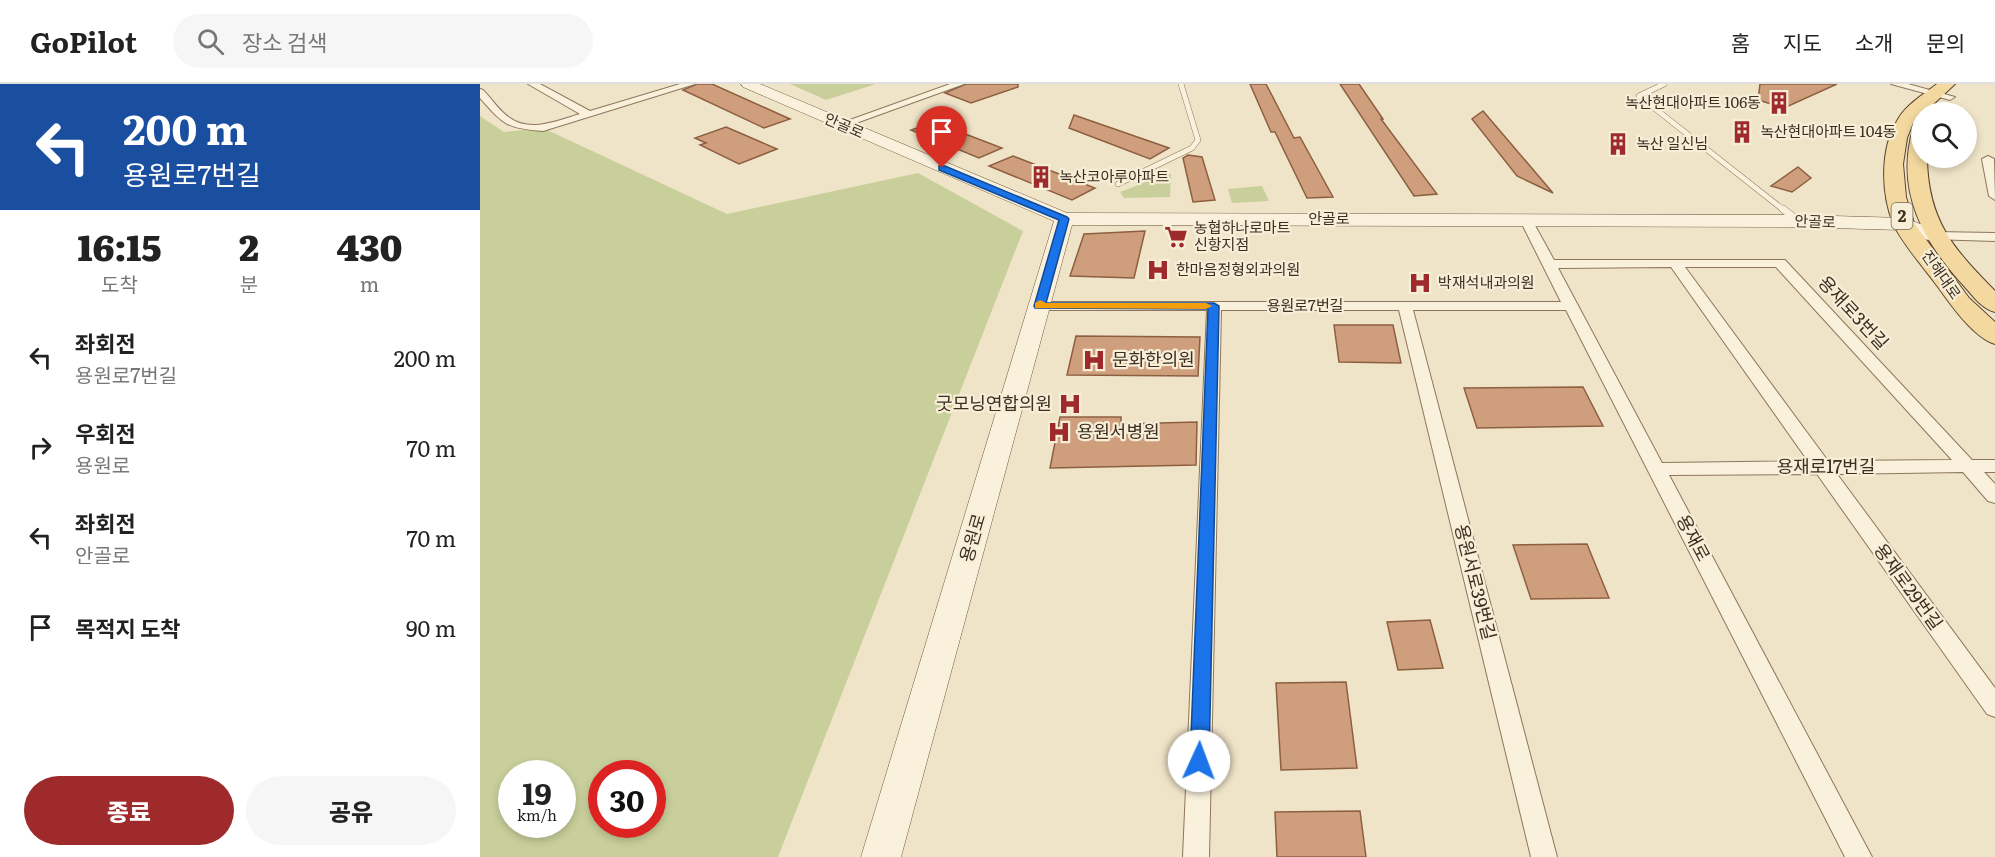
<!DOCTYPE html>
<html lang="ko">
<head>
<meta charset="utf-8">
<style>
  body { margin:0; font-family:Literata,"Noto Sans KR",serif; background:#f6f6f6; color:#222; height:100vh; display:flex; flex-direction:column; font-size:22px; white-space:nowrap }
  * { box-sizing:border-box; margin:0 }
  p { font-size:20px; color:#767676 }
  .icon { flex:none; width:33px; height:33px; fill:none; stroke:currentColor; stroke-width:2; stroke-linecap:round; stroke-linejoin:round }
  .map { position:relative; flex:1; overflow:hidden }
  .side { display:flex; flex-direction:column; background:#fff; width:480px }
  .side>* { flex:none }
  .guide { background:#1a4fa0; color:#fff; overflow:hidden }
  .buttons { position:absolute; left:1431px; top:18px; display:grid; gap:12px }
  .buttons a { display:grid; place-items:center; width:66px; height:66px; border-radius:50%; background:#fff; box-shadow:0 3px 9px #0003; font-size:30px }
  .speed { position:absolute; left:18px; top:676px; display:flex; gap:12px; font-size:30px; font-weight:700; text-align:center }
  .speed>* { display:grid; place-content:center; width:78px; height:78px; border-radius:50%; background:#fff; box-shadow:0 3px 9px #0003; line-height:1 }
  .speed small { font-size:15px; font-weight:400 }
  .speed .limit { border:9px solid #d22; background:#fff; color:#111 }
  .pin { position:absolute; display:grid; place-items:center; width:51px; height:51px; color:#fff; margin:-62px -26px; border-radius:50% 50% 50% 0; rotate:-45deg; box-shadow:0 0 6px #0007 }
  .pin .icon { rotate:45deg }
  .me { position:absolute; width:66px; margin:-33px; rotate:2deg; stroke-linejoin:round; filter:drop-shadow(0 0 4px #0008) }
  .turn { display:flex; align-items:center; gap:21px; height:126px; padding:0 24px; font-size:27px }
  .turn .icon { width:78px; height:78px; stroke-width:2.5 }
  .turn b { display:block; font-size:42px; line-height:51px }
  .eta { display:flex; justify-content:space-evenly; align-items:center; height:102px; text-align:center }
  .eta b { font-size:36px; font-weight:800; line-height:42px }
  .button { display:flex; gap:12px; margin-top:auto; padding:12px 24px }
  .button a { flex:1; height:69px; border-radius:36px; background:#9e2a2b; color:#fff; font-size:24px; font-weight:800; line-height:69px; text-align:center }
  .button a+a { background:#f6f6f6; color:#222 }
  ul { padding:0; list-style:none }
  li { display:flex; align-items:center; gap:18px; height:90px; padding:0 24px }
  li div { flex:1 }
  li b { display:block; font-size:22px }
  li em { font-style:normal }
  header { display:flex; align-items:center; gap:36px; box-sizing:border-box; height:84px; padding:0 30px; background:#fff; border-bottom:2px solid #e0e0e0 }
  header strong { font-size:28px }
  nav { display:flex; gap:33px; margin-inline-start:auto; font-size:21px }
  .search { width:420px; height:54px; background:#f6f6f6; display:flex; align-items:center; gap:15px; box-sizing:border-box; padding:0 21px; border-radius:33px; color:#767676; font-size:22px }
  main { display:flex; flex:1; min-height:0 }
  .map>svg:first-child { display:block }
</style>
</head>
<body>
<header>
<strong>GoPilot</strong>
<div class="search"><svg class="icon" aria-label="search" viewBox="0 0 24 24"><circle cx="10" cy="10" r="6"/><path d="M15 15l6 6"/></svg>장소 검색</div>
<nav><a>홈</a><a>지도</a><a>소개</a><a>문의</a></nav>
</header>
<main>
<section class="side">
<div class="guide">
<div class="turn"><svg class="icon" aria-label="left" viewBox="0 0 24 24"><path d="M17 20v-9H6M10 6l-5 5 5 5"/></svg><div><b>200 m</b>용원로7번길</div></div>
</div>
<div class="eta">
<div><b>16:15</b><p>도착</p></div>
<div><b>2</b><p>분</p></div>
<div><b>430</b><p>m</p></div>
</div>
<ul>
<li><svg class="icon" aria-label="left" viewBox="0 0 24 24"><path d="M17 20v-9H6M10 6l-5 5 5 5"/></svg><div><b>좌회전</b><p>용원로7번길</p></div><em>200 m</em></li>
<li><svg class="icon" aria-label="right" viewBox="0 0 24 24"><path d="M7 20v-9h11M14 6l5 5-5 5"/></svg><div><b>우회전</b><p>용원로</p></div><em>70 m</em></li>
<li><svg class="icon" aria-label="left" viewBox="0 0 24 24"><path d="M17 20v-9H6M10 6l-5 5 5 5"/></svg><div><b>좌회전</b><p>안골로</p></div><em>70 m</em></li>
<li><svg class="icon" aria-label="arrive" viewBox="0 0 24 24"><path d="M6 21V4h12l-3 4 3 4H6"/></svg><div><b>목적지 도착</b></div><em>90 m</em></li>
</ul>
<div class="button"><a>종료</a><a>공유</a></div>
</section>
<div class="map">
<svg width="1515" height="773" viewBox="0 0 1515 773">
  <rect width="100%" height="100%" fill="#f0e4c8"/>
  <path fill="#c9cf9b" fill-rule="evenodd" d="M310 0H396L346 16Z
    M0 32 24 48 63 44 247 130 438 89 543 147 298 773H0ZM32 690H82V741H32ZM122 690H172V741H122Z
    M691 90 690 113 644 114 640 108C658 102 674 92 691 90Z
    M782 102 789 117 752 119 748 105Z"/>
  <path fill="#cf9f7d" stroke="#8d5f41" stroke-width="1.5" d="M217 0H232L310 35 284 44 203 6Z
    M486 0H538V3L491 19 465 9Z
    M770 0H786L814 54 820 53 853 113 827 114 795 48H791Z
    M860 0H879L903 35H901L957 110 934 112Z
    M1280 0H1357L1304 24 1278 16Z
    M1003 27 1073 109 1037 92 992 35Z
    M594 31 689 64 670 75 589 44Z
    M454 38 522 64 499 74 431 46Z
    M246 43 297 65 259 80 220 61 226 59 215 54Z
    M708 71 722 73 735 116 713 118 703 74Z
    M533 72 615 104 592 116 509 82Z
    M1318 83 1331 94 1312 108 1291 102Z
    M665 147 654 194 590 192 604 150Z
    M854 241H913L921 279 859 278Z
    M596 252 720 253 718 292 587 291Z
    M1103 303 1123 342 997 344 984 304Z
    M580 333H641V340L717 338 716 381 570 384Z
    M1107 460 1129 514 1051 515 1033 461Z
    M950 536 963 584 918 586 907 538Z
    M866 598 877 684 801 686 796 599Z
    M880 727 886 773H797L795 728Z"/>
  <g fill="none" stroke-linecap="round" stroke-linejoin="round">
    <g stroke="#8d765c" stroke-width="6">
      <path id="service-far1" d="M1184 0 1159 12 1305 127
        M638 100 712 64 718 56 701 0"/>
    </g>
    <g stroke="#8d765c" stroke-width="8">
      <path id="service" d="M1303 125 1318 137"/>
    </g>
    <g stroke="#8d765c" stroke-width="2">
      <path id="minor" d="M48 0H60L110 27 200 0H215L63 47C26 44 24 41 0 14V5L3 6C12 15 20 28 30 34 51 49 79 36 100 30Z
        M470 0H484L365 43 356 41Z
        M1411 0H1428L1475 13 1470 16Z
        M1508 72 1514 75 1515 116 1509 112 1502 75Z
        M1046 132 1052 136 1074 176H1305L1492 376H1515V388H1504L1515 400V419L1508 417 1483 388 1357 390 1515 604V633L1507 630 1337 390 1189 391 1392 773H1365L1086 226H933L1077 773H1051L919 226H741L729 773H703L727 226H559L552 222 559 218H1081L1040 136ZM1191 183 1328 377 1182 379 1078 184ZM1205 183H1296L1472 376 1348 377Z
        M1455 148 1515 149V157L1450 155 1449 152 1450 149Z"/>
    </g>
    <g stroke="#6f573f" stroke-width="1">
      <path id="secondary" d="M261 0H280L587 129 1318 131 1424 134 1462 148 1465 152 1462 156H1448L1421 146 1318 143 592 141 421 773H381L574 137 263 3Z"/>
    </g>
    <g stroke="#5b4430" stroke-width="2">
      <path id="primary" d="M1457 0H1475L1433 39 1427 54 1423 80 1426 113 1434 139 1489 214 1515 238V260C1494 254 1470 220 1458 203 1445 185 1421 158 1413 139 1401 109 1400 65 1417 37 1425 21 1443 11 1457 0Z
        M1442 40V74H1447C1448 137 1473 164 1515 207V228C1502 225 1493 212 1484 202 1443 157 1415 107 1433 45Z"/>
    </g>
    <use href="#service-far1" stroke="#faf1dc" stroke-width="5"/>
    <use href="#service" stroke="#faf1dc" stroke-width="7"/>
    <use href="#minor" fill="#faf1dc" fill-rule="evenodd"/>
    <use href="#secondary" fill="#faf1dc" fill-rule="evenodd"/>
    <use href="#primary" fill="#f3d9a0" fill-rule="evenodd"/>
  </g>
  <path fill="#1a73e8" stroke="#114b97" stroke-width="1.5" d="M459 82H465L587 133 589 135 566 219H734L739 222 729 677 726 683 719 686 713 683 710 677 728 225 555 224 554 222 579 136 459 86Z"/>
  <path fill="#f59e0b" d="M560 216 566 219H726L732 222 726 225 555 224V219Z"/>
  <defs>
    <g id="building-bare" transform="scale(1.8)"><path d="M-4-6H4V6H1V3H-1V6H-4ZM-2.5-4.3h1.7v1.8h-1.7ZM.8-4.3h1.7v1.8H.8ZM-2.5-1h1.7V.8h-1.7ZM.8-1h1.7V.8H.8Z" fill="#9e2a2b" stroke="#f7eed8" stroke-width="2.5" paint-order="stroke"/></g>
    <g id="supermarket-bare" transform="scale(1.8)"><path d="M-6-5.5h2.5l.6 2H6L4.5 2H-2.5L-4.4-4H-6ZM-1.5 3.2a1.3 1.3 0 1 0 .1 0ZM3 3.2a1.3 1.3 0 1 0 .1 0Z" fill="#9e2a2b" stroke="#f7eed8" stroke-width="2.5" paint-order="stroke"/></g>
    <g id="hospital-bare" transform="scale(1.8)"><path d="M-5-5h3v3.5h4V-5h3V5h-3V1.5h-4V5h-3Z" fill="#9e2a2b" stroke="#f7eed8" stroke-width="2.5" paint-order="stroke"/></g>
  </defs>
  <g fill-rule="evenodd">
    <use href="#building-bare" x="1299" y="19"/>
    <use href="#building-bare" x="1262" y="48"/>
    <use href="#building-bare" x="1138" y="60"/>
    <use href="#building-bare" x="561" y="93"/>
    <use href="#supermarket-bare" x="696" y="153"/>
    <use href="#hospital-bare" x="678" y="186"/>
    <use href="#hospital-bare" x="940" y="199"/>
    <use href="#hospital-bare" x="614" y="276"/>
    <use href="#hospital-bare" x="590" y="320"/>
    <use href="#hospital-bare" x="579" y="348"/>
  </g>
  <g text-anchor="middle" stroke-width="4.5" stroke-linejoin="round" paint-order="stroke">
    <g font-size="15" fill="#3d2e20" stroke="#f7eed8" text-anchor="start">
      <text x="1281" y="24" text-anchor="end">녹산현대아파트 106동</text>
      <text x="1280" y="53">녹산현대아파트 104동</text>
      <text x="1156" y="65">녹산 일신님</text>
      <text x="579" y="98">녹산코아루아파트</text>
      <text x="714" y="149">농협하나로마트<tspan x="714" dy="17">신항지점</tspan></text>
      <text x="696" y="191">한마음정형외과의원</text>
      <text x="958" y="204">박재석내과의원</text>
    </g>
    <g font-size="15" fill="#3d2e20" stroke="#f7eed8">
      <text transform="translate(364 42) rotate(23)" y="5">안골로</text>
      <text x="849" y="140">안골로</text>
      <text transform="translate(1335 138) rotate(2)" y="5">안골로</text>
      <text transform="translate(1461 191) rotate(55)" y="5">진해대로</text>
      <text x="825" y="227">용원로7번길</text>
    </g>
    <rect fill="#f7eed8" stroke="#756857" stroke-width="1.5" x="1411.5" y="119" width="21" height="26" rx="4.5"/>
    <g font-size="16" font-weight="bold" fill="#3d2e20">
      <text x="1422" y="138">2</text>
    </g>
    <g font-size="18" fill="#3d2e20" stroke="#f7eed8">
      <text transform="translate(1373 229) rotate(47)" y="6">용재로3번길</text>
      <text x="1346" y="389">용재로17번길</text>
      <text transform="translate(493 454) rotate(-74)" y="6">용원로</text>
      <text transform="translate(1213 454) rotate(62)" y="6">용재로</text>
      <text transform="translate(995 498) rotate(76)" y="6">용원서로39번길</text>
      <text transform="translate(1428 503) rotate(54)" y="6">용재로29번길</text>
    </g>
    <g font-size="18" fill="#3d2e20" stroke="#f7eed8" text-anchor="start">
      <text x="632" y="282">문화한의원</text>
      <text x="572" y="326" text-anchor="end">굿모닝연합의원</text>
      <text x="597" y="354">용원서병원</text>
    </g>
  </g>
</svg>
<div class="buttons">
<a><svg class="icon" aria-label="search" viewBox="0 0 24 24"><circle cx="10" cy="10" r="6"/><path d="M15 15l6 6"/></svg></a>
</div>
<div class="speed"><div>19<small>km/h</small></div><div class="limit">30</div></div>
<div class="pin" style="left:462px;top:84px;background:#d93025"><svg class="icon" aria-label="arrive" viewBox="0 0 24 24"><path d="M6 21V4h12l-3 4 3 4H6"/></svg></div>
<svg class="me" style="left:719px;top:677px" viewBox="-20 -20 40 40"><circle r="19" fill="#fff"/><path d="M0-13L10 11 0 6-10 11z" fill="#1a73e8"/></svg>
</div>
</main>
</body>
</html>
